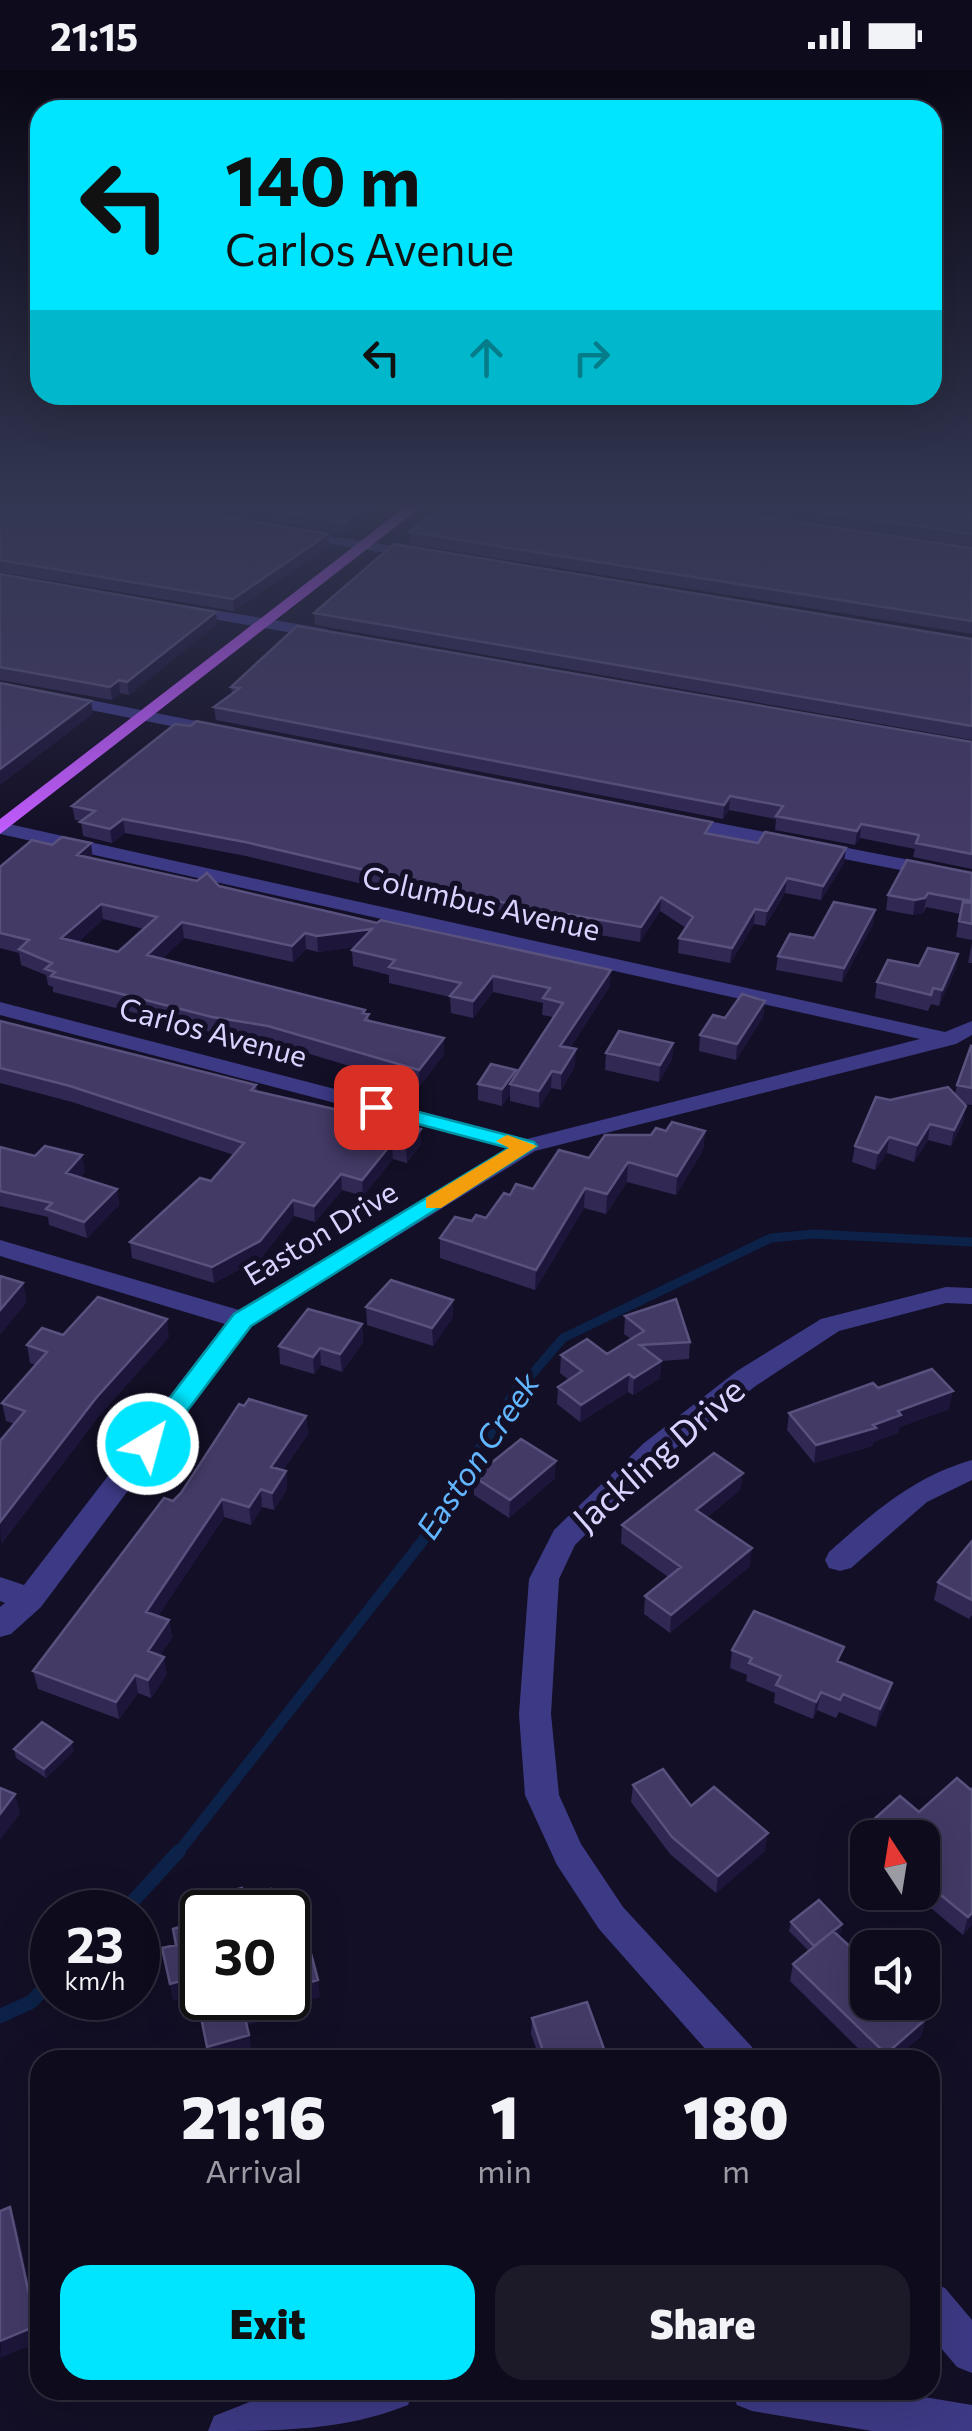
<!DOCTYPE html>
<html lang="en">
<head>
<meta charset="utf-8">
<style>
  body { margin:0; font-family:Commissioner,sans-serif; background:#1c1929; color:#f1f3f6; height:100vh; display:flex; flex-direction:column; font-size:38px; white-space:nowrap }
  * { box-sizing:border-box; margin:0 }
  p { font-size:32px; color:#9b9ba3 }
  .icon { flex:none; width:55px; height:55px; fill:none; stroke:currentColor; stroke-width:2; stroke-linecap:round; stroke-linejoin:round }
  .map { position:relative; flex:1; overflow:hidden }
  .details { position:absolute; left:30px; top:1980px; width:910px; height:350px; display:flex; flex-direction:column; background:#0e0b1c; border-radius:30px; box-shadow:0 10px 40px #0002,0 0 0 2px #2e2b3b }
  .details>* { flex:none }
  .banner { position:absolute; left:30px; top:30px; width:912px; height:305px; border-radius:30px; box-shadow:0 10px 40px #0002,0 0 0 2px #2e2b3b; background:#00e5ff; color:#111; overflow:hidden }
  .needle { width:65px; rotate:348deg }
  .controls { position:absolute; left:850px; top:1750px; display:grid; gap:20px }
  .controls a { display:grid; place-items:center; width:90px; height:90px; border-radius:20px; background:#0e0b1c; box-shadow:0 10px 40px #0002,0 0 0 2px #2e2b3b; font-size:50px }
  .speed { position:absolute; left:30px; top:1820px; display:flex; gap:20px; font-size:50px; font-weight:700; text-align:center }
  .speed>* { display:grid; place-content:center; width:130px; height:130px; border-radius:50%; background:#0e0b1c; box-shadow:0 10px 40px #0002,0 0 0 2px #2e2b3b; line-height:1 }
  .speed small { font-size:25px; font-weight:400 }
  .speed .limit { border:5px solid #111; border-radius:15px; background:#fff; color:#111 }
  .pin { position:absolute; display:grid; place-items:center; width:85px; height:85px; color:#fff; margin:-42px; border-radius:20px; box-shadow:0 5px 15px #0006 }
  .me { position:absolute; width:110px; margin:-55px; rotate:37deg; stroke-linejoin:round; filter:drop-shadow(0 0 8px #0008) }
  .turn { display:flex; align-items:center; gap:35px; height:210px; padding:0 30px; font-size:45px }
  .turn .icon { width:130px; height:130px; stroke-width:2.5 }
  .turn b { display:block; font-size:70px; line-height:85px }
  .lanes { display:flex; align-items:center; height:95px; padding:0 30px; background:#0003; justify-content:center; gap:50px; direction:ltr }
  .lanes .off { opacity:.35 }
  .eta { display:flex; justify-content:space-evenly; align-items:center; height:170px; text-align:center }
  .eta b { font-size:60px; font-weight:800; line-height:70px }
  .action { display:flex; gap:20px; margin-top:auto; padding:20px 30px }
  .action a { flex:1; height:115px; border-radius:30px; background:#00e5ff; color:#111; font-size:40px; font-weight:800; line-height:115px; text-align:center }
  .action a+a { background:#1c1929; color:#f1f3f6 }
  .status { display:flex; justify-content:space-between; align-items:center; height:70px; padding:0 50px; background:#0e0b1c; direction:ltr }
  .status svg { height:28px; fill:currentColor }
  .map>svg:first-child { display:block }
</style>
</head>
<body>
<div class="status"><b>21:15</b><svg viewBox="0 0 49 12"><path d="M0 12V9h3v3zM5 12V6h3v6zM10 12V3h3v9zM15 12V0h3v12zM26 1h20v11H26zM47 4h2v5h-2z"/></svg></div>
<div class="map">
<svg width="972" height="2361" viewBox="0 0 972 2361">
  <rect width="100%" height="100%" fill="#130f26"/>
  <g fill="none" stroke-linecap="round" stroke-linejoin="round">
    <path stroke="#0c2248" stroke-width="9" d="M515 1324 563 1268 771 1168 814 1164 972 1172"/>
    <path stroke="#0c2248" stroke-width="11" d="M177 1784 424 1469 516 1321"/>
    <path stroke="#0c2248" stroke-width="14" d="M123 1842 179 1781
      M0 1946 31 1932 52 1911"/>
    <path fill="#3d3a85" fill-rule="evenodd" d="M296 461 419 480 426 484 419 488 291 468V462Z
      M184 535 327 559 335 564 327 569 179 543 176 540Z
      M0 612 221 656 230 661 221 666 0 622Z
      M682 746 972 802V814L675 756V748Z
      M0 752 945 962 972 951V965L956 974 535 1081 251 1256 41 1537 11 1564 0 1567V1537L5 1533 0 1531V1507L24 1515 225 1254 0 1186V1170L239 1240 507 1078 0 945V932L527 1069 920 969 0 764Z
      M946 1217 972 1218V1234L946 1233 839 1261 757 1315 664 1387 575 1475 559 1509 551 1644 559 1725 581 1774 623 1837 752 1977 758 1990H715L599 1859 557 1795 525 1725 519 1644 529 1509 554 1460 644 1373 737 1301 821 1249Z
      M972 1390V1410L927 1432 851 1498 840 1501 829 1498 825 1490 829 1482C874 1442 913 1407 972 1390Z
      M930 2212 945 2218 972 2250V2303L957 2297 930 2265Z
      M295 2320H414L408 2335C344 2361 275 2361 208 2361L214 2346 260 2328Z
      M731 2320H882L972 2335V2361H872L752 2341 737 2335Z"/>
    <path fill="#c25bff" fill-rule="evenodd" d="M409 434H425L0 764V749Z"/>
  </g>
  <path fill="#312854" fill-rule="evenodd" d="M0 434 329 476 234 541 0 502Z
    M161 434H383L346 464Z
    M688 434H972V476Z
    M409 462 972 478V564L409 474Z
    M0 504 217 554 129 625 120 623 112 630 0 610Z
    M314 543 972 569V670L315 555Z
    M231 617 972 672V799L913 787 915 779 860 768 855 775 775 760 776 749 729 740 723 749 216 650 214 637 232 624Z
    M72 736 711 764 844 793 821 830 785 823 765 856 754 854 730 893 678 883 679 868 686 858 660 841 640 872 513 850 246 786 125 763 112 773 83 766 81 751 75 750Z
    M52 775 93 788 219 816 610 916 570 978 575 996 561 1020 551 1018 539 1038 510 1031V1024L502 1036 478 1030V1014L515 1005 553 947 542 945 543 933 493 922 473 948 451 943 450 927 389 913V905L353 896 352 880 355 877 318 882 306 879 293 892 184 868 162 889 365 940 370 951 444 984 419 1017 270 972 214 963 53 922V917L48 915 46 905 21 895 19 883 0 878V797ZM103 849 144 859 118 882 78 872Z
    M972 803V870L956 867 960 844 926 837 923 843 913 845 886 840 888 825Z
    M875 840 873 854 842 912 776 900 778 886Z
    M972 873V893H968Z
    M958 884 955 900 939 936 931 934 928 941 875 928 877 912Z
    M765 931 763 947 736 990 699 981 700 965 725 948Z
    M0 951 256 1015 257 1021 421 1059V1074L407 1093 393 1089 363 1126 342 1120 315 1152 294 1146 262 1187 214 1213 132 1188 130 1172 211 1111 234 1085 72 1032 0 1013Z
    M673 973 672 989 659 1012 605 1000 606 983Z
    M972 977V1035L964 1034 963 1052 951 1076 928 1070 914 1092 887 1083 875 1100 852 1092 855 1076 890 1030 955 1024 957 1015Z
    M666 1061H705L703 1080 676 1125 627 1112 606 1144 584 1138 535 1220 440 1188V1168L472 1151 486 1148 510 1125 533 1119 651 1065Z
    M0 1077 85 1101 80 1107 117 1119 119 1135 87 1168 49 1155 48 1147 0 1136Z
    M366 1237 453 1247 433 1276 367 1255Z
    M625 1246 690 1272 689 1289 661 1291 660 1308 633 1325 628 1322 580 1352 557 1334 558 1317 569 1310 560 1303 561 1285 607 1284 631 1269 624 1264Z
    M362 1254 363 1272 342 1302 321 1295 314 1304 280 1294 279 1276Z
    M63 1265 169 1267 99 1346 1 1474 0 1371 14 1354 6 1351 2 1333 36 1295 30 1293 27 1275Z
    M878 1318 949 1339 899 1357 898 1363 873 1372 872 1376 814 1393 787 1360 789 1343Z
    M306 1346 308 1364 283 1400 286 1401 287 1419 274 1440 262 1437 251 1455 224 1447 158 1546 169 1550 172 1568 160 1585 167 1604 151 1628 138 1623 119 1649 38 1619 33 1601 173 1431Z
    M743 1403 740 1420 707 1447 750 1496 670 1563 644 1544 645 1526 668 1507 621 1473 622 1455Z
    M474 1407 555 1408 509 1448 474 1425Z
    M972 1471V1545L969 1549 934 1530 938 1512Z
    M732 1580 841 1593 892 1613 888 1630 876 1657 839 1642 836 1648 817 1640 813 1649 774 1633 775 1623 746 1611 747 1605 730 1598Z
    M14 1679 74 1681 46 1708 16 1688Z
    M633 1715 765 1781 716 1823 670 1784 631 1732Z
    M919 1742 972 1855 963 1865 912 1822H922V1768H868V1785L859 1778 862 1760Z
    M791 1852 841 1862 837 1865 926 1949 921 1966 894 1990H870L790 1911 793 1894 809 1881 789 1861Z
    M532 1948 608 1990H540L531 1964Z"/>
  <path fill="#1d163a" d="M368 434H383L346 464 345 452Z
    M328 464 329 476 234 541 233 529Z
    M216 542 217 554 129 625 127 612Z
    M119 610 120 623 112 630 110 617Z
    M91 631 93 644 0 715V699Z
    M730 726 729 740 723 749 724 735Z
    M123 749 125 763 112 773 110 759Z
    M861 754 860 768 855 775 857 761Z
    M91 773 93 789 77 785Z
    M846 778 844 793 821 830 823 816Z
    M787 808 785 823 765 856 767 841Z
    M928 823 923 843 913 845 915 830Z
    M661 827 660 841 640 872 641 857Z
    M101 834 103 849 64 884 61 868Z
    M755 839 754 854 730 893 732 878Z
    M875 840 873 854 842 912 844 898Z
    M182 852 184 868 149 901 147 885Z
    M372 859 373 875 318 882 317 866Z
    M305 863 306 879 293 892 292 876Z
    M958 884 955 900 939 936 942 920Z
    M611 900 610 916 560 993V976Z
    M493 906V922L473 948V931Z
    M765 931 763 947 736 990 737 974Z
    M444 968V984L419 1017V1000Z
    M673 973 672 989 659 1012 660 995Z
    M576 979 575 996 561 1020V1003Z
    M516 1000 515 1016 510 1014V1024L502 1036V1019Z
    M552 1001 551 1018 539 1038V1021Z
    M966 1036 963 1052 951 1076 954 1060Z
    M930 1054 928 1070 914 1092 917 1075Z
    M421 1059V1074L407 1093 406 1077Z
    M705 1061 703 1080 676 1125 677 1106Z
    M889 1067 887 1083 875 1100 878 1083Z
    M392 1073 393 1089 363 1126 362 1110Z
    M82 1085 85 1101 69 1119 66 1103Z
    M628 1092 627 1112 606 1144 607 1124Z
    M341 1104 342 1120 315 1152 314 1136Z
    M585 1118 584 1138 535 1220 536 1200Z
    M117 1119 119 1135 87 1168 84 1152Z
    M293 1130 294 1146 262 1187 214 1213 212 1197Z
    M23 1213 27 1232 0 1265V1240Z
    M453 1230V1247L433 1276 432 1258Z
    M167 1249 169 1267 99 1346 1 1474 0 1452 96 1328Z
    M362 1254 363 1272 342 1302 340 1284Z
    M320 1278 321 1295 314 1304 313 1287Z
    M661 1291 660 1308 633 1325 634 1308Z
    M629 1304 628 1322 580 1352 581 1335Z
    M953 1321 949 1339 899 1357 898 1363 873 1372 872 1376 814 1393 816 1375 873 1355 898 1341Z
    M306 1346 308 1364 273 1414 271 1397Z
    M556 1391 555 1408 509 1448 510 1430Z
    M286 1401 287 1419 274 1440 272 1423Z
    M743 1403 740 1420 694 1457 696 1440Z
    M261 1419 262 1437 251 1455 249 1437Z
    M222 1429 224 1447 149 1560 146 1542Z
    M752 1478 750 1496 670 1563 671 1545Z
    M169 1550 172 1568 151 1599 148 1581Z
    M164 1587 167 1604 151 1628 148 1610Z
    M135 1605 138 1623 119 1649 116 1632Z
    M892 1613 888 1630 876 1657 880 1639Z
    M821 1622 817 1640 813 1649 816 1632Z
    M72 1672 74 1681 46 1708 44 1699Z
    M15 1724 20 1744 0 1770V1744Z
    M768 1763 765 1781 716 1823 718 1806Z
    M972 1843V1855L963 1865 968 1847Z
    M842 1854 841 1862 812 1884 814 1876Z
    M184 1910 187 1927 173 1931 170 1914Z
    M318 1910 320 1927 303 1932 304 1939 245 1956 243 1939 288 1928 300 1915Z
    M198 1932 201 1949 192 1951 189 1934Z
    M926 1949 921 1966 894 1990H884L886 1984Z
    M249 1965 252 1982 224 1990H210L207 1977Z
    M10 2137 16 2153 40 2264V2272L0 2288Z"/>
  <path fill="#433a66" stroke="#5a527e" stroke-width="2.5" fill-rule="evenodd" d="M0 434H149L328 464 233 529 0 490Z
    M234 434H368L345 452Z
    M445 434H677L972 478V551L409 462Z
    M768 434H972V464Z
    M394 474 972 569V656L314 543Z
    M0 504 216 542 127 612 119 610 110 617 0 597Z
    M297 556 972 672V784L916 773 919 765 861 754 857 761 776 746 783 736 730 726 724 735 214 637 240 618 231 617Z
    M0 613 91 631 0 699Z
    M196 651 712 752 705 763 758 773 765 762 846 778 823 816 787 808 767 841 755 839 732 878 679 868 693 847 661 827 641 857 514 835 245 772 123 749 110 759 80 752 95 741 72 736 175 654 191 656Z
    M62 767 91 773 77 785 197 811 207 803 219 816 377 853 381 850 611 900 560 976 576 979 561 1003 552 1001 539 1021 510 1014 563 933 543 928 550 918 493 906 473 931 450 926 461 913 389 897 395 890 352 880 372 859 317 866 305 863 292 876 182 852 147 885 365 940 363 943 369 944 365 950 444 968 419 1000 268 956 212 947 51 906 55 902 45 899 52 893 19 879 29 870 0 863V797L32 770 52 775ZM101 834 157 847 118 882 61 868Z
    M907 790 972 803 971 831 928 823 925 828 915 830 888 825Z
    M834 832 875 840 844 898 778 886 790 864 814 868Z
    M963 832 972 833V854L959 851Z
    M928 878 958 884 942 920 933 918 931 925 877 912 888 890 919 896Z
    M742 924 765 931 737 974 700 965 713 945 725 948Z
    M0 951 256 1015 251 1020 356 1044 360 1039 421 1059 406 1077 392 1073 362 1110 341 1104 314 1136 293 1130 260 1171 212 1197 130 1172 200 1108 211 1111 244 1073 70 1016 0 998Z
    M619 961 673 973 660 995 606 983Z
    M971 976 972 977V1018L957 1015Z
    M491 994 516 1000 502 1019 478 1014Z
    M948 1017 966 1036 954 1060 930 1054 917 1075 889 1067 878 1083 855 1076 876 1027 890 1030Z
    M672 1052 705 1061 677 1106 628 1092 607 1124 585 1118 536 1200 440 1168 455 1147 472 1151 476 1145 486 1148 504 1123 510 1125 516 1114 533 1119 559 1080 589 1088 605 1065H651L656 1058 666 1061Z
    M45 1076 82 1085 66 1103 117 1119 84 1152 46 1139 52 1133 0 1121V1077L35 1086Z
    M0 1206 23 1213 0 1240Z
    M391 1210 453 1230 432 1258 366 1237Z
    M98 1227 167 1249 96 1328 0 1452V1371L25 1341 2 1333 47 1282 27 1275 42 1258 63 1265Z
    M676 1229 690 1272 640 1275 661 1291 634 1308 629 1304 581 1335 558 1317 582 1301 561 1285 587 1269 607 1284 644 1261 625 1246Z
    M308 1239 362 1254 340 1284 320 1278 313 1287 279 1276Z
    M932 1299 953 1321 898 1341 901 1345 873 1355 876 1358 816 1375 789 1343 873 1313 878 1318Z
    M249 1329 306 1346 271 1397 286 1401 272 1423 261 1419 249 1437 222 1429 146 1542 169 1550 148 1581 164 1587 148 1610 135 1605 116 1632 33 1601 164 1428 173 1431 181 1423 239 1334 244 1336Z
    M521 1369 556 1391 510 1430 474 1407Z
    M714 1383 743 1403 696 1440 752 1478 671 1545 645 1526 681 1497 622 1455Z
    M972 1471V1530L938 1512Z
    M754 1541 844 1577 837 1591 892 1613 880 1639 843 1624 840 1630 821 1622 816 1632 776 1615 781 1606 749 1593 752 1588 732 1580Z
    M42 1652 72 1672 44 1699 14 1679Z
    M663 1699 691 1736 714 1717 768 1763 718 1806 672 1767 633 1715Z
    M957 1708 971 1720 972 1718V1843L968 1847 922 1810V1768H871L862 1760 900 1726 919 1742Z
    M0 1718 15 1724 0 1744Z
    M242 1818 244 1826 271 1819 277 1842H202V1928H284L243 1939 249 1965 207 1977 198 1932 189 1934 184 1910 170 1914 162 1878 176 1875 173 1859 190 1854 188 1841 216 1833 214 1825Z
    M819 1830 842 1854 814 1876 791 1852Z
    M833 1861 868 1893V1932H908L926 1949 886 1984 793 1894Z
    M309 1876 318 1910 300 1915 302 1922 288 1926V1883Z
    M587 1932 608 1990H546L532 1948Z
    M10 2137 36 2256 0 2271V2141Z"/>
  <linearGradient id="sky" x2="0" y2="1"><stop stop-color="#0a0815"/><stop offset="0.57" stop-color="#333752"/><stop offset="1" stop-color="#333752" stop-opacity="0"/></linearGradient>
  <rect width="972" height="765" fill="url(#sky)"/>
  <path fill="#00e5ff" stroke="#0095a6" stroke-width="2.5" d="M376 1031 534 1072 537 1076 251 1256 157 1381H139L135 1374 139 1368 234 1244 509 1078 369 1041V1033Z"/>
  <path fill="#f59e0b" d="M507 1065 537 1076 441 1138H426V1128L509 1078 496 1071Z"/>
  <g text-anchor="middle" stroke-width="10" stroke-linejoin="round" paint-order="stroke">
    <g font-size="30" fill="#d9d4ff" stroke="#130f26">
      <text transform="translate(481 834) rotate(13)" y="10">Columbus Avenue</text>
      <text transform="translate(213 963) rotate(15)" y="10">Carlos Avenue</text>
      <text transform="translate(321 1164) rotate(-31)" y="10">Easton Drive</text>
    </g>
    <g font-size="32" font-style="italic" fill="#62b6ff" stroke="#130f26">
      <text transform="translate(478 1386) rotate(-56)" y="11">Easton Creek</text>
    </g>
    <g font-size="35" fill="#d9d4ff" stroke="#130f26">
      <text transform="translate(659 1385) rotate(-41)" y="12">Jackling Drive</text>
    </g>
  </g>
</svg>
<div class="controls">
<a><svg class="needle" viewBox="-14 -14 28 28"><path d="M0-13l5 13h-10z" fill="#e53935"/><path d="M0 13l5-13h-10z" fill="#9b9ba3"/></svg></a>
<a><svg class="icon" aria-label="sound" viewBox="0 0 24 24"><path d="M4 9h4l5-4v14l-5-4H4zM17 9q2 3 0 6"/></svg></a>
</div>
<div class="speed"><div>23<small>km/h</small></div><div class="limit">30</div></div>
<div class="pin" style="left:376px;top:1037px;background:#d93025"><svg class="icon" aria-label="arrive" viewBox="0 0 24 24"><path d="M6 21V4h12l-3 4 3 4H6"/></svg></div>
<svg class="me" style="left:148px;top:1374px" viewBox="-20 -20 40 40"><circle r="17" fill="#00e5ff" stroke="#fff" stroke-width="3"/><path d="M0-11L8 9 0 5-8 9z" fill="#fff"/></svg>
<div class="banner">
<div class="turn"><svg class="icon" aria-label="left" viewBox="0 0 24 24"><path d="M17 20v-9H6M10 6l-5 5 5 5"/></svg><div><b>140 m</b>Carlos Avenue</div></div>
<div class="lanes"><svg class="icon" aria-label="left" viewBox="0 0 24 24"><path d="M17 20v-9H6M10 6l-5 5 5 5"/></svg><svg class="icon off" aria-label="ahead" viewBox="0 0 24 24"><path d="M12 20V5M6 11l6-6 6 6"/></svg><svg class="icon off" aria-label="right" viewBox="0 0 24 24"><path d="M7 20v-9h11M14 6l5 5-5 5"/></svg></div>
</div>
<section class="details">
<div class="eta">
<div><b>21:16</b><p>Arrival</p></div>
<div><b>1</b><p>min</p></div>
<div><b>180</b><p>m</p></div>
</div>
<div class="action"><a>Exit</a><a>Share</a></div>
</section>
</div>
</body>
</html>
